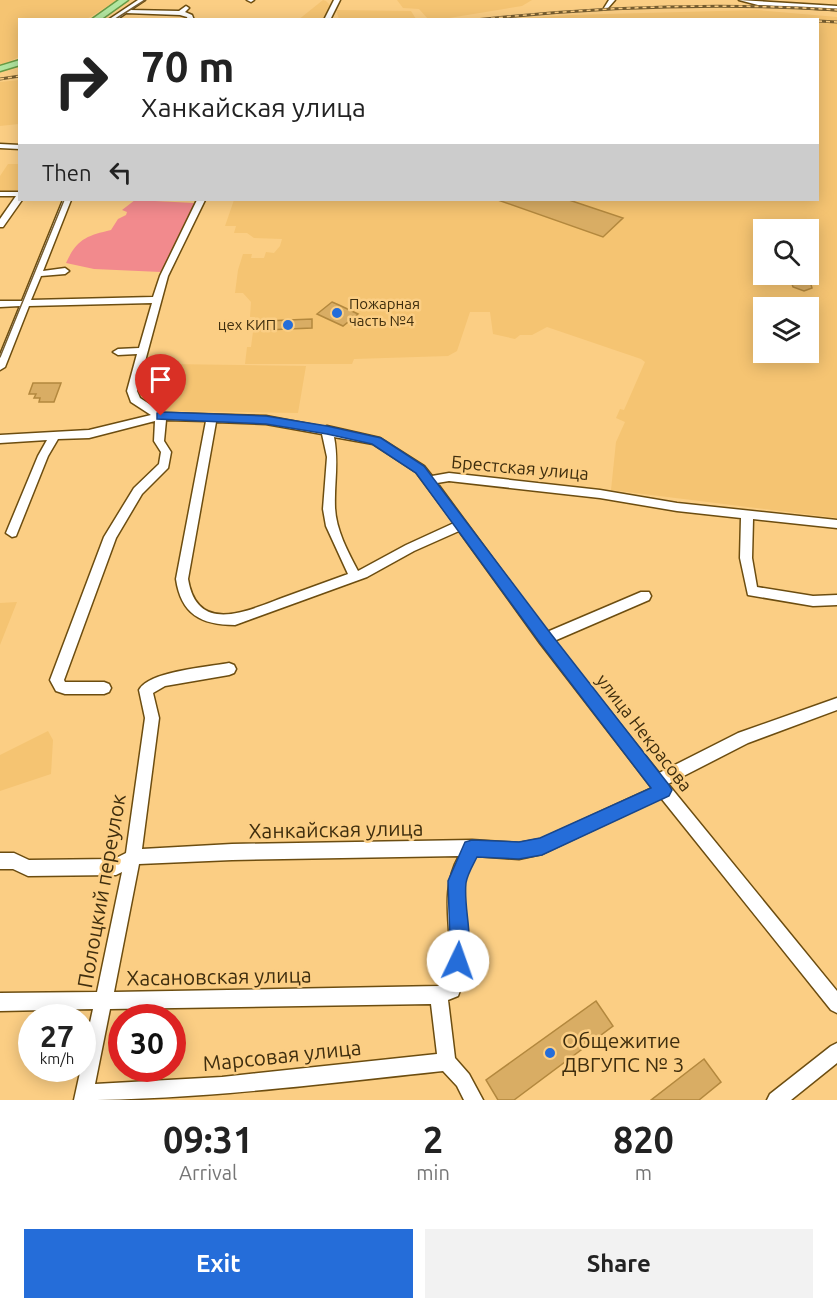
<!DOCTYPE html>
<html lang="en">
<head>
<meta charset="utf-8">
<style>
  body { margin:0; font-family:Ubuntu,sans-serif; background:#f2f2f2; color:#222; height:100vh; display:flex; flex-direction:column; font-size:22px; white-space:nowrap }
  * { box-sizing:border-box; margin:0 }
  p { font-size:20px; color:#767676 }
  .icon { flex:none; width:33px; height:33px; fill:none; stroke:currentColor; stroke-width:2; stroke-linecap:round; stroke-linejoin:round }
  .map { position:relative; height:1100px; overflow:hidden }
  .panel { display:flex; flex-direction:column; background:#fff; flex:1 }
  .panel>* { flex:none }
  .top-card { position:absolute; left:18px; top:18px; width:801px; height:183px; border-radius:0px; box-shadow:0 3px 15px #0003; background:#fff; color:#222; overflow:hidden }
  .fabs { position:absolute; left:753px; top:219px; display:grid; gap:12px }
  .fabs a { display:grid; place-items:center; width:66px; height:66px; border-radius:0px; background:#fff; box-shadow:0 3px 15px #0003; font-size:30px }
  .speed { position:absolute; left:18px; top:1004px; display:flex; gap:12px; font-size:30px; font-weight:700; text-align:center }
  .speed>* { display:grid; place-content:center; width:78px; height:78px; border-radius:50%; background:#fff; box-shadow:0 3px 15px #0003; line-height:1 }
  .speed small { font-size:15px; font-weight:400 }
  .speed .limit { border:9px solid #d22; background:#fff; color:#111 }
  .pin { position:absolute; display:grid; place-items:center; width:51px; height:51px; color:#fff; margin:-62px -26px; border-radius:50% 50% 50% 0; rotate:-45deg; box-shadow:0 0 6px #0007 }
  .pin .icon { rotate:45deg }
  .me { position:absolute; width:66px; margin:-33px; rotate:3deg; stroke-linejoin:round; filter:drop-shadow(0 0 4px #0008) }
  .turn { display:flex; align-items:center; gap:21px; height:126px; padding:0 24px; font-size:27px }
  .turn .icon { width:78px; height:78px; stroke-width:2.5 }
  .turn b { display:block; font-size:42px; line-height:51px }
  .then { display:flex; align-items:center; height:57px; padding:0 24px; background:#0003; gap:12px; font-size:22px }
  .eta { display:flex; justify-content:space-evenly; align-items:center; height:102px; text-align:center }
  .eta b { font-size:36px; font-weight:700; line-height:42px }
  .cta { display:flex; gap:12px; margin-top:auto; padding:12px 24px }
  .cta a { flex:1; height:69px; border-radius:0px; background:#256dd9; color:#fff; font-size:24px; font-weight:700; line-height:69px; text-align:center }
  .cta a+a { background:#f2f2f2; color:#222 }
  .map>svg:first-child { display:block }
</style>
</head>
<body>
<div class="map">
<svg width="837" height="1100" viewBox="0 0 837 1100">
  <rect width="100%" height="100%" fill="#fbce84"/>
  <path fill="#f5c472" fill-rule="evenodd" d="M0 0H117L87 19 20 20 19 57 0 65Z
    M323 0 326 1 332 7 324 19 298 20Z
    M397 0H532L522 6 437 20 428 19 419 9 403 8Z
    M336 10 411 11 416 19H339Z
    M757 10 837 17V518L611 490 616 442 625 422 616 418 620 409 624 410 645 362 641 359 547 327 532 335H520L515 339 493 334 490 312H470L457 351 448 356 354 359 352 364H245L247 347H251L255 317H250L251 302 243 293H235L238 270 243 254H252L251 258H264L266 252 274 253 280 246 282 239 254 238 247 233H234L236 226H225L234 200H818V20L513 19 568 15ZM764 230H808V274H764ZM764 308H808V352H764Z
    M19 80V124L0 126V82Z
    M8 164H19V191H0V176Z
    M168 364 306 366 298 413 166 411 157 407Z
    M17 602 0 645V603Z
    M48 731 53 740 51 774 0 791V755Z"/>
  <path fill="#f28a8d" d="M135 200 194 203 190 215 161 272 94 269 66 263C77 239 86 236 111 230L118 219 126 215 127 212 122 210Z"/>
  <path fill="#d9ad64" stroke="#b3883e" stroke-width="1.5" d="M498 200H569L623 218 603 237Z
    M798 278 810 281 812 288 804 291 793 287 791 281Z
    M332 302 339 305 358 314 343 326 317 314Z
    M312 319V328L265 330V321Z
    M33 383H61L54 402H39L40 398H34L36 394H29Z
    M596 1001 613 1026 514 1100H498L486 1080Z
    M704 1059 721 1082 699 1100H651Z"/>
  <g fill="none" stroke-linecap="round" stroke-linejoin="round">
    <g stroke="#6c4d10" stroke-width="3">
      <path id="minor" d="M138 0H145L130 10 179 11 186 6 189 8 185 12 192 15 194 20H188L187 17 180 15 126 13 116 20H108Z
        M247 0H254L251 2Z
        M334 0H340L330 20H324Z
        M609 0H615L608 8H604Z
        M739 0 837 6V10L758 5Z
        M0 144 20 145V149L0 148Z
        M0 192H20V200H22L3 227H0V219L16 196H0Z
        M63 200H71L43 271 65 268 69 271 65 274 41 276 31 300 153 297 160 276 197 200H205L168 276 137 391 140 398 163 413 266 416 324 427 327 426 380 438 424 466 432 476 449 473 600 490 677 503 837 520V528L753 519 752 558 757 587 813 596 837 595V605L813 606 748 595 740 558 741 518 677 511 600 498 449 481 437 483 547 632 641 592H649L651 596 649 600 554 641 659 773 738 733 837 698V710L748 743 668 784 837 991V1013L831 1010 661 798 542 854 519 859 476 856C472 864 466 872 464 881 457 921 475 955 458 996L448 1000 455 1058 469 1074 483 1100H464L457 1086 443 1071C320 1084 198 1100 74 1100L81 1068H82V1059L93 1009 0 1011V993L97 992 122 872 116 875 28 876 13 869H0V853H14L29 860 114 859 126 853 145 718 139 690C149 671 209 667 229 663L234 665 236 669 234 673 229 675 165 686 153 693 159 718 142 849 232 844 472 840 519 843 541 839 652 788 540 643 459 531 414 551 367 577 235 625C201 625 181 614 176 579L206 421 166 420 164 441 171 452 168 468 142 494 116 538 64 680 65 682H104L109 684 111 688 109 692 104 694H65L56 691 50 680 104 537 134 488 159 464 161 452 154 441 155 421 89 438 58 439 48 456 16 536 12 537 6 533 38 456 47 440 0 443V435L89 430 151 415 131 402 127 391 137 354 118 355 113 352 118 349 139 348 152 303 29 306 5 367 0 370V355L20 306 0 307V301H22ZM216 422 266 424 322 434 327 457 323 509 326 526 348 574C326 582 304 590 282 598 247 611 197 635 188 579ZM334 437 373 444 416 472 454 523 406 545 358 571C348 552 336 530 335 508 334 482 339 463 334 437ZM459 856C435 899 459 939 445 984L439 986 114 992 139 864 232 860ZM431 1004 437 1054 222 1077 95 1084 110 1009Z
        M837 1043V1063L791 1100H767L770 1094 831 1046Z"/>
    </g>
    <g stroke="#689b45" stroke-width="3">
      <path id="major" d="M119 0H128L100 20H91Z
        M20 60V65L0 71V66Z"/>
    </g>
    <use href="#minor" fill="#fff" fill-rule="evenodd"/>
    <use href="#major" fill="#b2e6a1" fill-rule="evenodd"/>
    <path stroke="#765d30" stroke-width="1.5" d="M114 20 145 0
      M0 357 64 200"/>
    <g stroke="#765d30" stroke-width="3">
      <path id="rail" d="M475 20C595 7 717 2 837 10
        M696 20H780
        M818 21 837 22
        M0 79 20 76"/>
    </g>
    <use href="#rail" stroke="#fbce84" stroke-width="1.5" stroke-dasharray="4" stroke-linecap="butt"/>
  </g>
  <path fill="#256dd9" stroke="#18478d" stroke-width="1.5" d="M161 412 266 416 327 426 381 438 424 466 551 634 669 785 672 790 669 796 542 855 519 859 477 857C473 865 467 875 466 883 463 911 476 940 464 967L458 970 451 967 448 961 450 940 448 881 465 842 472 840 519 842 540 838 651 788 540 643 416 473 372 444 327 434 266 424 157 419V413Z"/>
  <g fill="#256dd9" stroke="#fbce84" stroke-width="2">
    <circle cx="337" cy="313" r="6"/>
    <circle cx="288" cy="325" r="6"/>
    <circle cx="550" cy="1053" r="6"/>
  </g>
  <g text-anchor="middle" stroke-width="5" stroke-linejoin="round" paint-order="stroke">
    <g font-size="15" fill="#3f2e0e" stroke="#fbce84" text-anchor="start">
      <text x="349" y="309">Пожарная<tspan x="349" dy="17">часть №4</tspan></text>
      <text x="276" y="330" text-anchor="end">цех КИП</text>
    </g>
    <g font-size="18" fill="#3f2e0e" stroke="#fbce84">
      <text transform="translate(520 468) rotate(5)" y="6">Брестская улица</text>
      <text transform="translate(644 733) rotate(52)" y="6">улица Некрасова</text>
    </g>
    <g font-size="21" fill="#3f2e0e" stroke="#fbce84">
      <text transform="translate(336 830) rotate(-1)" y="7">Ханкайская улица</text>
      <text transform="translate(102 891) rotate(-80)" y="7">Полоцкий переулок</text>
      <text transform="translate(219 977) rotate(-1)" y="7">Хасановская улица</text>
      <text transform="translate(282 1056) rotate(-6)" y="7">Марсовая улица</text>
    </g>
    <g font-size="21" fill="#3f2e0e" stroke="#fbce84" text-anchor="start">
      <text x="562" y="1048">Общежитие<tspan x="562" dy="24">ДВГУПС № 3</tspan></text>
    </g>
  </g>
</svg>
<div class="fabs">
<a><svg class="icon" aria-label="search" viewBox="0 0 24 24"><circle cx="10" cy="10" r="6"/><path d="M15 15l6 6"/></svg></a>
<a><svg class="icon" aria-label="layers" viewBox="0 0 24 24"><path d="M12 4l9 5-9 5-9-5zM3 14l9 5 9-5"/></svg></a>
</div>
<div class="speed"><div>27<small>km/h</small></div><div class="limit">30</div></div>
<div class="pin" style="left:161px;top:416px;background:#d93025"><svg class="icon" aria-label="arrive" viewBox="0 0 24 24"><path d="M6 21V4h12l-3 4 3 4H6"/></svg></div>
<svg class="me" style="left:458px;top:961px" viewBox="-20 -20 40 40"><circle r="19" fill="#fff"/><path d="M0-13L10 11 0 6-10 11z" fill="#256dd9"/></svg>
<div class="top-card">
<div class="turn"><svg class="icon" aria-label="right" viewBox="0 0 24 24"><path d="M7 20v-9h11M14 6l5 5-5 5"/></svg><div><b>70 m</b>Ханкайская улица</div></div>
<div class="then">Then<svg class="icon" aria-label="left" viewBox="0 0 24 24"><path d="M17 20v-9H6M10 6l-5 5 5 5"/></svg></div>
</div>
</div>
<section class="panel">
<div class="eta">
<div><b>09:31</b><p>Arrival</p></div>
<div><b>2</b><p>min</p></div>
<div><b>820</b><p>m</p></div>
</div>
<div class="cta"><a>Exit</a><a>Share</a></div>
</section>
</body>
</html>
